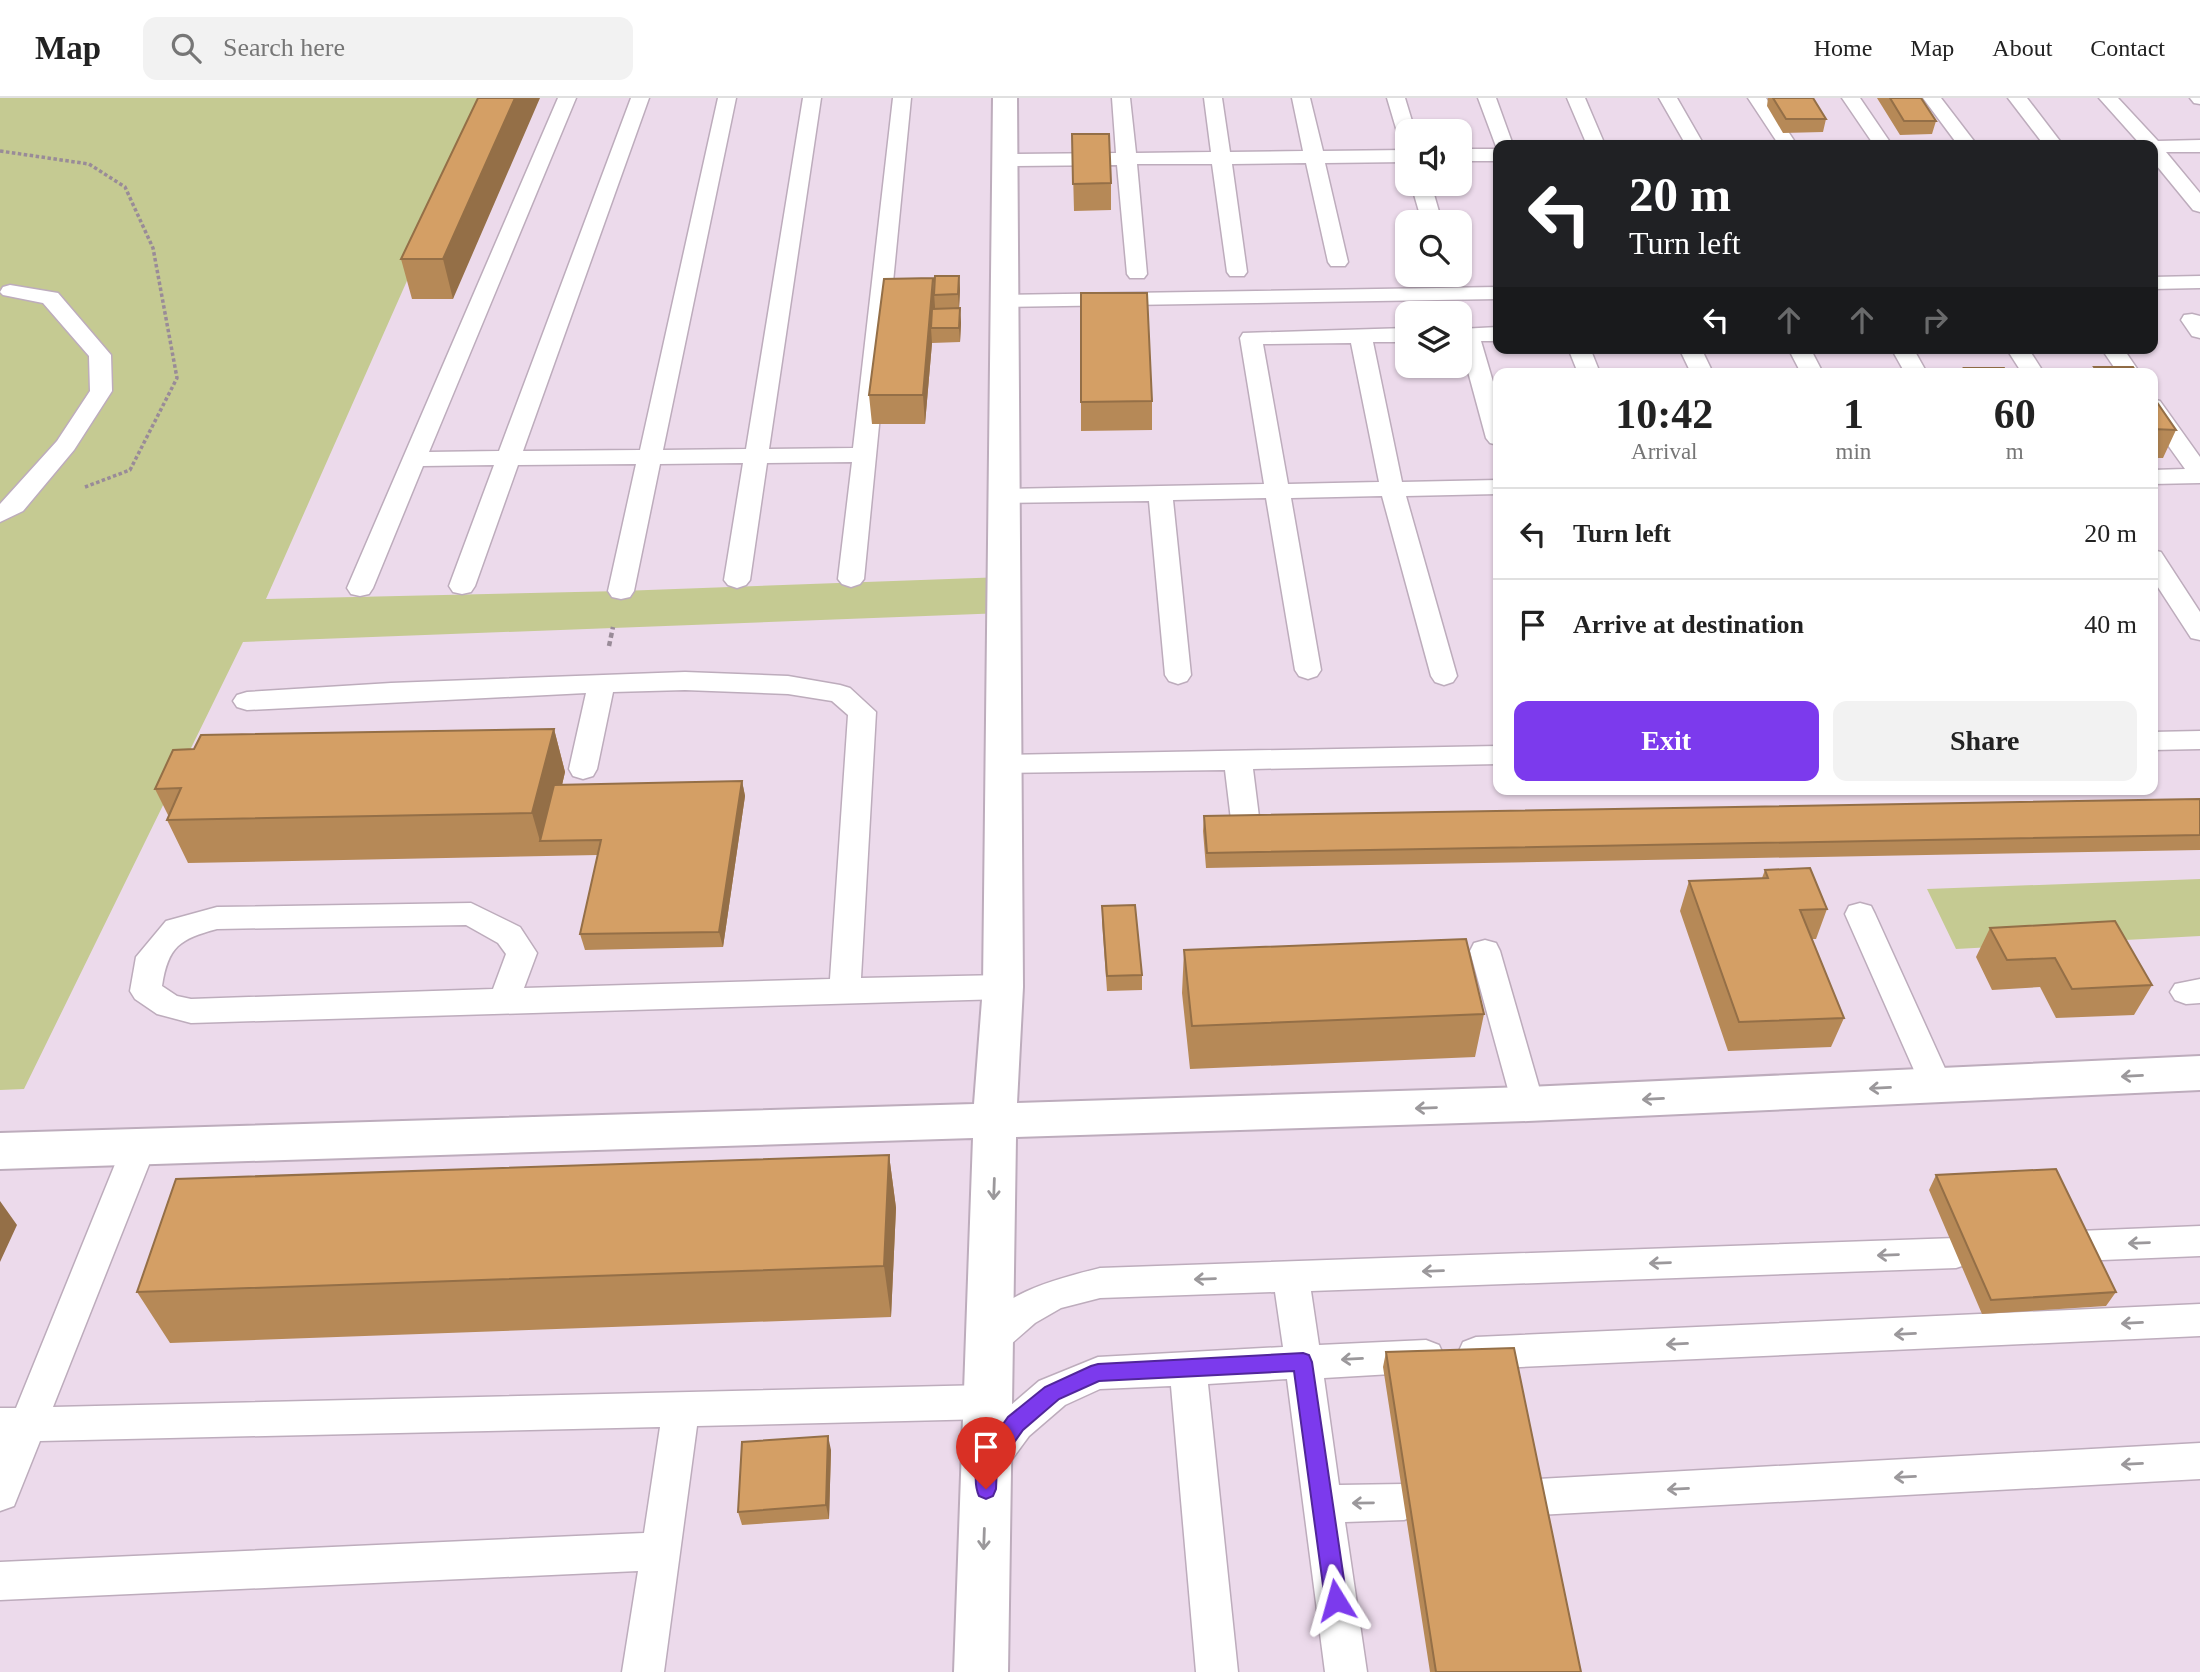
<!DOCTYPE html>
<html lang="en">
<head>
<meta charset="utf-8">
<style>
  body { margin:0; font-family:"Times New Roman",serif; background:#f2f2f2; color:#222; height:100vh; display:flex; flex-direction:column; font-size:26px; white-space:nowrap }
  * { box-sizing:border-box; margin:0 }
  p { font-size:23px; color:#767676 }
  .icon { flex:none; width:38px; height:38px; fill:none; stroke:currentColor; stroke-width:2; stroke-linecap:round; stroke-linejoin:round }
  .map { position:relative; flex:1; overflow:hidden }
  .drawer { position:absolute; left:1493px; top:270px; width:665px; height:427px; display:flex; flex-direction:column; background:#fff; border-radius:14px; box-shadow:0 2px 5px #0004 }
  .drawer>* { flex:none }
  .banner { position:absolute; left:1493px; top:42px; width:665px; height:214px; border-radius:14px; box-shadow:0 2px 5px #0004; background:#202124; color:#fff; overflow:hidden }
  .fabs { position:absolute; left:1395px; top:21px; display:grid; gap:14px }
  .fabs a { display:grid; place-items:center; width:77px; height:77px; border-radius:14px; background:#fff; box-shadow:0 2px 5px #0004; font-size:35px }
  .pin { position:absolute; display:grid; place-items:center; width:60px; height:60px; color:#fff; margin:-72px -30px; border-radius:50% 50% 50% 0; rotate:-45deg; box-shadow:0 0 7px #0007 }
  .pin .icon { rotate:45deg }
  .me { position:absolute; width:77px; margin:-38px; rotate:352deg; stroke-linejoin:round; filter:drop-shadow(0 0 5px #0008) }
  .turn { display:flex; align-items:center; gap:24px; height:147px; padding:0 21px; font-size:32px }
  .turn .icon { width:91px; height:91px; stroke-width:2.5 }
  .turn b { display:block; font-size:49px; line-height:60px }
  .lanes { display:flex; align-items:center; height:66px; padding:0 21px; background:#0003; justify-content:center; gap:35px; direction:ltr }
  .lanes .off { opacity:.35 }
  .eta { display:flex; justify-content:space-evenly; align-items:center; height:119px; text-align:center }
  .eta b { font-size:42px; font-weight:700; line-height:49px }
  .action { display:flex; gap:14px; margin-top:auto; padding:14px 21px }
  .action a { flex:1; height:80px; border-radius:14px; background:#7c3aed; color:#fff; font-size:28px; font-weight:700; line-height:80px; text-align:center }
  .action a+a { background:#f2f2f2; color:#222 }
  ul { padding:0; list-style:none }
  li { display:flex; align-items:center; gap:21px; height:91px; padding:0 21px; border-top:2px solid #e0e0e0 }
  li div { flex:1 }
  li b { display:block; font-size:26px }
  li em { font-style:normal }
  header { display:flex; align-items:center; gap:42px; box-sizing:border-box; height:98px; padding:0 35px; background:#fff; border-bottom:2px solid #e0e0e0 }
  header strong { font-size:33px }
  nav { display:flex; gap:38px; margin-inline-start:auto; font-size:24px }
  .search { width:490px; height:63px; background:#f2f2f2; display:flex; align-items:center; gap:18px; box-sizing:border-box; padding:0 24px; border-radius:14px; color:#767676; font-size:26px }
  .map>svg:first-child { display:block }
</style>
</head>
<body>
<header>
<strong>Map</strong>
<div class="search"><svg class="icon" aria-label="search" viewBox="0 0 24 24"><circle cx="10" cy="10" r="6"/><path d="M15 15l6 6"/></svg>Search here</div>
<nav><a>Home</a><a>Map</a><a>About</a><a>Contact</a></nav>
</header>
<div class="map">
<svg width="2200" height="1574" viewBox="0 0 2200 1574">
  <rect width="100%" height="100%" fill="#ecdaeb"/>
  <path fill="#c5ca92" d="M0 0H488L266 501 621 493 1004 479V515L243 544 24 991 0 992Z
    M2200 781V838L1956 851 1927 791Z"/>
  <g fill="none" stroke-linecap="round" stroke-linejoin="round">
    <g stroke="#bdacbc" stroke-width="3">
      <path id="service" d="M558 0H576L429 354 499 353 631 0H649L523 353 640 352 718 0H736L663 352 746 351 803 0H821L769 351 853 350 893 0H911L864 481 860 486 851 489 842 486 838 481 852 364 767 365 750 482 746 487 737 490 728 487 724 482 743 365 660 366 634 493 630 499 621 501 612 499 608 493 636 366 518 367 475 488 471 494 462 496 453 494 449 488 494 367 423 368 373 490 369 496 360 498 351 496 347 490Z
        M1112 0H1130L1136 55 1211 54 1204 0H1222L1230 54 1303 53 1292 0H1310L1323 53 1407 52V64L1325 65 1348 164 1345 168H1331L1328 164 1306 65 1232 66 1247 174 1244 178H1230L1227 174 1212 66H1137L1147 176 1144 180H1130L1127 176 1117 67 1006 68 996 62 1006 56 1116 55Z
        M1387 0H1405L1415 33H1407V43L1398 37Z
        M1478 0H1496L1513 47H1498L1497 51Z
        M1567 0H1585L1605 47H1587Z
        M1659 0H1677L1704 47H1686Z
        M1748 0H1766L1797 47H1779Z
        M1842 0H1860L1892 47H1874Z
        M1923 0H1941L1977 47H1958Z
        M2008 0H2027L2063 47H2044Z
        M2099 0H2118L2158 43 2200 42V54H2166L2200 95V114L2193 112 2152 62V47H2141Z
        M2190 0H2200V6L2194 5Z
        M1460 51H1498V63H1460Z
        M1411 86H1431L1442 124H1422Z
        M2200 178V190L2152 191V179Z
        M10 187 58 195 111 257 112 293 74 352 23 413 0 424V406L57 343 90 293 89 258 43 205 3 197 0 194 3 189Z
        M1498 189V201L1004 209 996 208 993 203 996 198 1004 197Z
        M2192 216 2200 218V240L2192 238 2181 222 2184 217Z
        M1498 229V243H1481L1498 301V347L1490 345 1486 340 1460 244V231Z
        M1407 230V244H1373L1402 384 1498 382V396L1406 398 1457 578 1453 584 1444 587 1435 584 1431 578 1382 398 1291 400 1321 572 1317 578 1308 581 1299 578 1295 572 1266 400 1173 402 1191 577 1187 583 1178 586 1169 583 1165 577 1149 403 1004 405 995 403 992 398 995 393 1004 391 1264 386 1240 240 1243 235ZM1351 245 1379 384 1288 386 1263 246Z
        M1568 250H1590L1600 275H1578Z
        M1679 250H1701L1713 275H1691Z
        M1788 250H1810L1823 275H1801Z
        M1891 250H1913L1927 275H1905Z
        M2006 250H2028L2044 275H2022Z
        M2101 250H2123L2140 275H2118Z
        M2152 301 2160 303 2200 359V385L2152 386V372L2185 371 2152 325Z
        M2152 452 2161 454 2200 514V542L2191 540 2152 480Z
        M685 574 788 578 840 587 850 590 876 614 861 880 1003 877 1014 881 1019 889 1014 897 1003 901 191 925 157 916 135 901 130 893 136 859 166 823 217 809 471 805 520 829 537 855 524 890 830 881 848 617 832 603 788 596 685 592 613 594 597 671 593 678 583 681 573 678 569 671 586 595 247 612 237 609 233 603 237 597 247 594 391 585ZM466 827 498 845 506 856 493 891 191 901 177 898 162 888C168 848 180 841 217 831Z
        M2200 633V651L2152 652V634Z
        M1498 648V666L1253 671 1259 719 1281 722 1285 729 1281 736C1266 740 1251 741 1236 737L1232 730 1225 672 1003 675 993 673 989 666 993 659 1003 657Z
        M1860 805 1871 808 1875 816 1953 988 1949 997 1937 1001 1925 997 1921 988 1845 816 1849 808Z
        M1485 842 1496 845 1500 853 1544 1006 1540 1015 1528 1019 1516 1015 1512 1006 1470 853 1474 845Z
        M2200 881V905L2186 906 2175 902 2170 894 2175 886Z
        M139 1035 151 1039 156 1049 53 1309 987 1287 1000 1292 1006 1304 1000 1316 987 1321 697 1328 664 1574H622L638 1473 0 1502V1464L644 1435 660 1329 40 1343 14 1408 0 1413V1310H16L122 1049 127 1039Z
        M2200 1128V1158L2078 1163 2066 1158 2061 1148 2066 1138 2078 1133Z
        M1956 1140 1968 1144 1974 1155 1968 1166 1956 1170 1311 1193 1319 1247 1426 1242 1439 1247 1444 1258 1439 1269 1426 1274 1324 1280 1339 1387 1404 1386 1418 1391 1423 1404 1418 1417 1404 1422 1345 1424 1367 1574H1325L1287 1281 1208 1286 1238 1574H1196L1171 1288 1100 1291 1065 1307 1029 1338 1002 1375 989 1381 976 1375 970 1363 976 1351 1003 1314 1039 1283 1098 1259 1283 1249 1275 1194 1100 1200 1061 1210 1035 1225 1003 1253 990 1258 977 1253 972 1242C993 1196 1056 1181 1100 1170Z
        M2200 1206V1238L1476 1271 1463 1266 1458 1255 1463 1244 1476 1239Z
        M2200 1345V1381L1538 1417 1524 1412 1519 1399 1524 1386 1538 1381Z"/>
    </g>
    <g stroke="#bdacbc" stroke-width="4">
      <path id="minor" d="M993 0H1017L1023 889 1017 1005 1528 989 2200 958V992L1528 1023 1016 1039 1008 1574H954L973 1040 0 1071V1035L974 1006 983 889Z"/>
    </g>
    <path stroke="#998b98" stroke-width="3.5" stroke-dasharray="3.5 2.5" stroke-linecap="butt" d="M0 53 89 66 125 89 153 150 177 280 130 372 85 389"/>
    <path stroke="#998b98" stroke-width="4.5" stroke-dasharray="5 3.5" stroke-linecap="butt" d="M609 548 613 529"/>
    <use href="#service" fill="#fff" fill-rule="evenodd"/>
    <use href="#minor" fill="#fff" fill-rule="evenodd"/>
  </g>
  <path fill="#b68957" d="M478 0 453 201H412L401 161Z
    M1768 0H1813L1826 21 1823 34 1783 35 1767 8Z
    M1877 0H1921L1936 23 1932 36 1900 37Z
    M1072 36 1111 85V112L1074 113Z
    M959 178 960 192 959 210 961 225 960 244 932 245 925 326H872L869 297 933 180 934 196Z
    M1081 195 1152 303V332L1081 333Z
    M2152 297 2176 332 2163 360H2152Z
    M554 631 565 674 562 687 742 683 745 698 723 849 585 852 580 836 598 757 188 765 167 722 169 719 155 691 194 651Z
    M2200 701V752L1206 770 1203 733 1204 718Z
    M1765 772 1827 811 1816 841H1811L1844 920 1831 949 1728 953 1680 813 1689 783 1762 780Z
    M1102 808 1142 877V892L1107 893 1102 824Z
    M1990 830 2152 887 2134 917 2056 920 2040 889 1992 892 1976 859Z
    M1184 852 1484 916 1475 959 1190 971 1182 895Z
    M889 1057 896 1110 891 1219 170 1245 137 1194Z
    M1936 1077 2116 1194 2106 1208 1982 1216 1929 1092Z
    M1386 1254 1581 1574H1430L1383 1269Z
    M831 1352 829 1421 742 1427 738 1414Z"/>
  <path fill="#946f47" d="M515 0H540L453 201 443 161Z
    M959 178 960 192 959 211 958 196Z
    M933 180 935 209 933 230H931L932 245 925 326 923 297Z
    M960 210 961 225 960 244 959 230Z
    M554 631 565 674 549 743H540L532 715Z
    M742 683 745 698 723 849 719 834Z
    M889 1057 896 1110 891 1219 884 1168Z
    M0 1103 17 1127 0 1164Z
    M828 1338 831 1352 829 1421 826 1407Z"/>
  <path fill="#d49f65" stroke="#946f47" stroke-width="2" d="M478 0H515L443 161H401Z
    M1773 0H1813L1826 21H1786Z
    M1890 0H1921L1936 23H1904Z
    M1072 36H1109L1111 85 1073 86Z
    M935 178H959L958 196 934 197Z
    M933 180 923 297H869L884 181Z
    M1081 195H1147L1152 303 1081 304Z
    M960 210 959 230H931L932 211Z
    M2094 269H2133L2137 275H2098Z
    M1964 270H2004L2007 275H1967Z
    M2152 297 2176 332 2152 331Z
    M554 631 532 715 167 722 181 690 155 691 173 652 194 651 201 637Z
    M742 683 719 834 580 836 601 742 540 743 554 687Z
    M2200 701V737L1207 755 1204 718Z
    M1810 770 1827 811 1800 812 1844 920 1739 924 1689 783 1768 780 1765 772Z
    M1135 807 1142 877 1107 878 1102 808Z
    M2115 823 2152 887 2072 891 2055 860 2007 862 1990 830Z
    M1466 841 1484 916 1192 928 1184 852Z
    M889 1057 884 1168 137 1194 176 1081Z
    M2056 1071 2116 1194 1991 1202 1936 1077Z
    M1514 1250 1581 1574H1436L1386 1254Z
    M828 1338 826 1407 738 1414 742 1344Z"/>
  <defs><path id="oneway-shaft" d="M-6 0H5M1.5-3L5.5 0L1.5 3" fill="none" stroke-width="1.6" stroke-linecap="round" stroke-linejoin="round" transform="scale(1.75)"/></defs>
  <g stroke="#9b989b">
    <use href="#oneway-shaft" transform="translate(2132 978) rotate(177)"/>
    <use href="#oneway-shaft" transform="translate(1880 990) rotate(177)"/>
    <use href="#oneway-shaft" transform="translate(1653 1001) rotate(177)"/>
    <use href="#oneway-shaft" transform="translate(1426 1010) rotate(178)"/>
    <use href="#oneway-shaft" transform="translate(994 1091) rotate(92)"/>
    <use href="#oneway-shaft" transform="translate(2139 1145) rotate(178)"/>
    <use href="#oneway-shaft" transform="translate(1888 1157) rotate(178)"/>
    <use href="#oneway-shaft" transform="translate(1660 1165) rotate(178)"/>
    <use href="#oneway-shaft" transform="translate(1433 1173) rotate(178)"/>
    <use href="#oneway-shaft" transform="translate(1205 1181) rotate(178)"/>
    <use href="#oneway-shaft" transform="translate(2132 1225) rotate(177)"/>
    <use href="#oneway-shaft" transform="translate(1905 1236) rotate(177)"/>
    <use href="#oneway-shaft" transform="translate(1677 1246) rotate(177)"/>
    <use href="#oneway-shaft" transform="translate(1352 1261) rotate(177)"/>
    <use href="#oneway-shaft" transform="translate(2132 1366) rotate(177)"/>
    <use href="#oneway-shaft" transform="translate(1905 1379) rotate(177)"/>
    <use href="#oneway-shaft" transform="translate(1678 1391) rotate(177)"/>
    <use href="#oneway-shaft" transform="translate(1363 1405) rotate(179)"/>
    <use href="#oneway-shaft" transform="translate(984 1441) rotate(92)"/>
  </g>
  <path fill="#7c3aed" stroke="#51269a" stroke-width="2" d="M1303 1255 1309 1257 1312 1264 1347 1502 1344 1509 1336 1512 1329 1509 1325 1502 1294 1273 1099 1283 1059 1301 1023 1332 997 1368 996 1391 993 1398 986 1401 979 1398C974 1387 975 1370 980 1359L1008 1319 1045 1289 1091 1268 1098 1266Z"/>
</svg>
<div class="fabs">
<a><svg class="icon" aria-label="sound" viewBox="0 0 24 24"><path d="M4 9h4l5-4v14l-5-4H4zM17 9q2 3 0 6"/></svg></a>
<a><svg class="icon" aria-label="search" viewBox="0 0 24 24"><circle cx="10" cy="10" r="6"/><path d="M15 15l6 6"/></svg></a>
<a><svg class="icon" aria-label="layers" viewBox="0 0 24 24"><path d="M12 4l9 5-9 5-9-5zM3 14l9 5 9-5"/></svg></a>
</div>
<div class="pin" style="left:986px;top:1391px;background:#d93025"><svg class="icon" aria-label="arrive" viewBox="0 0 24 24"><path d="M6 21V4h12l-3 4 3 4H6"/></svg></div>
<svg class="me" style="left:1336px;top:1502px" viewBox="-20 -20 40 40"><path d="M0-17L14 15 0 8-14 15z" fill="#7c3aed" stroke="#fff" stroke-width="4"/></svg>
<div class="banner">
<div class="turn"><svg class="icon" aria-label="left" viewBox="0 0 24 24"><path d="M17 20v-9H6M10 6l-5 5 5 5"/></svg><div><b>20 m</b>Turn left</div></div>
<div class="lanes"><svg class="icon" aria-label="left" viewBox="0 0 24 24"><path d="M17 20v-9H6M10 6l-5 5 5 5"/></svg><svg class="icon off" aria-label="ahead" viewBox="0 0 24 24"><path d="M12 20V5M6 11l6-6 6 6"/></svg><svg class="icon off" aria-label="ahead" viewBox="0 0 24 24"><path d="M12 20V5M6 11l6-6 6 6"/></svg><svg class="icon off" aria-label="right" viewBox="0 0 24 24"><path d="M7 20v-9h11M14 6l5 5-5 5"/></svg></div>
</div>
<section class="drawer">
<div class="eta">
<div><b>10:42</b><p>Arrival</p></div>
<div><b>1</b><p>min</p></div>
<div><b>60</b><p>m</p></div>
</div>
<ul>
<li><svg class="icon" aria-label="left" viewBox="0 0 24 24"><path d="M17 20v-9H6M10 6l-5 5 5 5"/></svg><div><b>Turn left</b></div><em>20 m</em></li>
<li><svg class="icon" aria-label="arrive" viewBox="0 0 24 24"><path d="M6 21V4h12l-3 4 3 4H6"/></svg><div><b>Arrive at destination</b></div><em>40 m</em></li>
</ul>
<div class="action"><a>Exit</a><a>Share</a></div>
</section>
</div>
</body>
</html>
